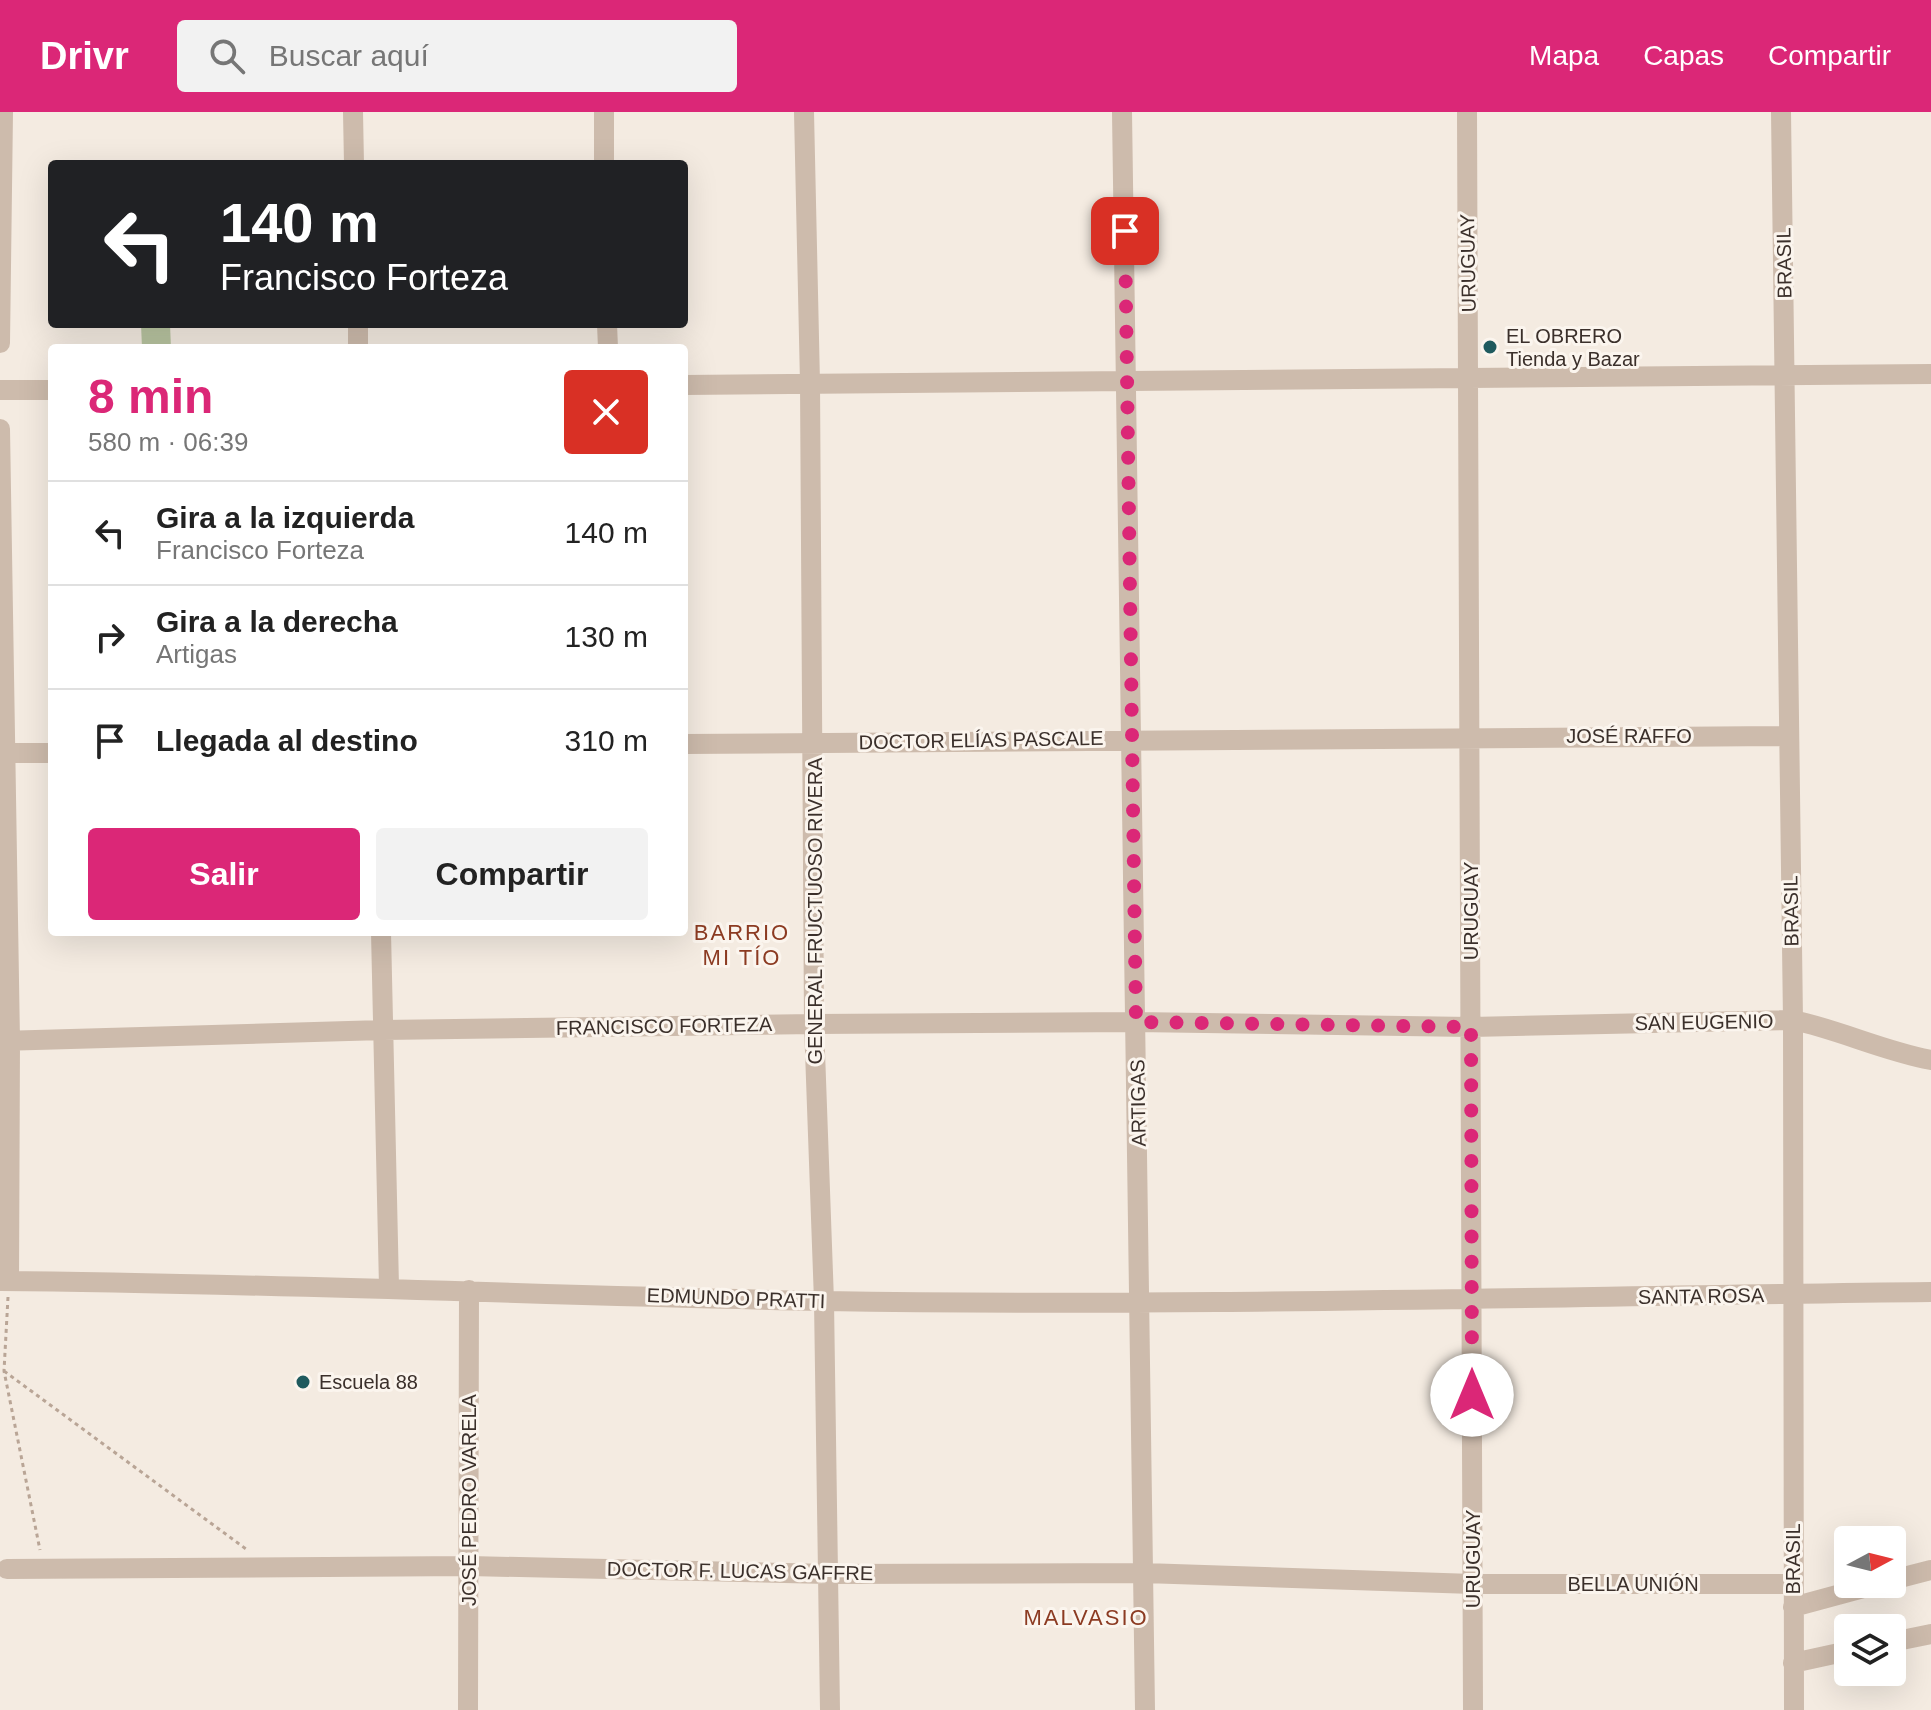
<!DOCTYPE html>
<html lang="es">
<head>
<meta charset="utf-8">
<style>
  body { margin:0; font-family:Arial,sans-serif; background:#f2f2f2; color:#222; height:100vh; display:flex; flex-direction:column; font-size:30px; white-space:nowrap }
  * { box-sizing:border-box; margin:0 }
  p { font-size:26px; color:#767676 }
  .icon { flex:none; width:44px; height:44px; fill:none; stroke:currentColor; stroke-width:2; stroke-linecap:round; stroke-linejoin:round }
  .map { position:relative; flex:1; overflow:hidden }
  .details { position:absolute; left:48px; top:232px; width:640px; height:592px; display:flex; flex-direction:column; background:#fff; border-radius:8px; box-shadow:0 8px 32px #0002 }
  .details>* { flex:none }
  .top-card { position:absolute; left:48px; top:48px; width:640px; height:168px; border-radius:8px; box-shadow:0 8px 32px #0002; background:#202124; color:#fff; overflow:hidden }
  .needle { width:52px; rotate:83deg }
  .fabs { position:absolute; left:1834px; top:1414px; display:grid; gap:16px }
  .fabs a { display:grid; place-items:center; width:72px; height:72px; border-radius:8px; background:#fff; box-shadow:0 8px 32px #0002; font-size:40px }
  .pin { position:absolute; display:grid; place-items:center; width:68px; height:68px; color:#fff; margin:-34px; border-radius:16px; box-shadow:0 4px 12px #0006 }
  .me { position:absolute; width:88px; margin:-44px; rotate:0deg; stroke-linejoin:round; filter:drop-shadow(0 0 6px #0008) }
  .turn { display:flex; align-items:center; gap:28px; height:168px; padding:0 40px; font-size:36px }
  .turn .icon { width:104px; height:104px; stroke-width:2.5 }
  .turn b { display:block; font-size:56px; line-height:68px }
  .round { display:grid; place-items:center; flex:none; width:84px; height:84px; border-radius:8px; background:#f2f2f2 }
  .headline { display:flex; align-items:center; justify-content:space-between; height:136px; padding:0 40px }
  h1 { font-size:48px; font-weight:700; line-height:60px; color:#db2777 }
  .action { display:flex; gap:16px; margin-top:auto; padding:16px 40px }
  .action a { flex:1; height:92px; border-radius:8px; background:#db2777; color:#fff; font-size:32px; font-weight:700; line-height:92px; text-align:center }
  .action a+a { background:#f2f2f2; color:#222 }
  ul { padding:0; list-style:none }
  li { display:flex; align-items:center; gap:24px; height:104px; padding:0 40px; border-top:2px solid #e0e0e0 }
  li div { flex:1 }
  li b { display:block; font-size:30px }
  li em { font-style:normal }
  header { display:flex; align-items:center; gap:48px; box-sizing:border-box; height:112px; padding:0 40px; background:#db2777; color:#fff }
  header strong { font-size:38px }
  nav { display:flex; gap:44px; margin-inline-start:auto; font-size:28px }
  .search { width:560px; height:72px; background:#f2f2f2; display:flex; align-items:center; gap:20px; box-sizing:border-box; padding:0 28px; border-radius:8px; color:#767676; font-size:30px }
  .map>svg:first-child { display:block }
</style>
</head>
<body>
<header>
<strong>Drivr</strong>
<div class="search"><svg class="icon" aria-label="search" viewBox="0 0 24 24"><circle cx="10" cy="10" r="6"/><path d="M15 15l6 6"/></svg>Buscar aquí</div>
<nav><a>Mapa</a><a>Capas</a><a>Compartir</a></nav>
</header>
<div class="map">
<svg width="1931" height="1598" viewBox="0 0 1931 1598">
  <rect width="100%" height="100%" fill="#f4ebe1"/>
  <path fill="#b8c4a0" d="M141 212H170L171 236H142Z"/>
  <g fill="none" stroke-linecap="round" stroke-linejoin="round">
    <path stroke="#b9a596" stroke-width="3" stroke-dasharray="4 4" stroke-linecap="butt" d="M8 1185 4 1259 40 1438
      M4 1259 246 1437"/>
    <path stroke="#cdbbac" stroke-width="20" d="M353 0 354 52
      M604 0V52
      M804 0 810 271 814 912 824 1189 830 1598
      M1122 0 1145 1598
      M1467 0 1473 1598
      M1781 0 1793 908 1794 1598
      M358 212V236
      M607 212 608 236
      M0 231 3 0
      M684 273 1931 262
      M0 278H52
      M0 317 10 929 9 1169
      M684 632 1789 624
      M6 641H52
      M381 820 389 1175
      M0 929 383 918 814 912 1136 910 1471 915 1793 908C1840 918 1883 939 1931 948
      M0 1169C275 1171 550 1184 825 1189 1194 1195 1562 1184 1931 1180
      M7 1457 469 1454 828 1462 1144 1461 1473 1472H1793
      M1892 1468 1931 1458
      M1793 1495 1878 1472
      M1892 1530 1931 1522
      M1793 1551 1848 1539
      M468 1598 469 1178"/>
  </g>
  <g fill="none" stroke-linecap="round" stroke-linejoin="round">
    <path stroke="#db2777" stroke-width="14" stroke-dasharray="0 25.2" d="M1125 119 1136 910 1471 915 1472 1283"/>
  </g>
  <g fill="#1f5a5e" stroke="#fbf5ee" stroke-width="3">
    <circle cx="1490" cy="235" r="8"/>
    <circle cx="303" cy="1270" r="8"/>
  </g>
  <g text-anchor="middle" stroke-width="6" stroke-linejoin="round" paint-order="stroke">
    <g font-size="20" fill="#3b302b" stroke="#fbf5ee">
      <text transform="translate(1468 151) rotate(-91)" y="7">URUGUAY</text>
      <text transform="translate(1784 151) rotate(-91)" y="7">BRASIL</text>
      <text x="1629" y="631">JOSÉ RAFFO</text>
      <text transform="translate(981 628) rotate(-1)" y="7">DOCTOR ELÍAS PASCALE</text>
      <text transform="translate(815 799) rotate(-90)" y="7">GENERAL FRUCTUOSO RIVERA</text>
      <text transform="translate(1471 799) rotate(-90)" y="7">URUGUAY</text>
      <text transform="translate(1791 799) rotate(-91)" y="7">BRASIL</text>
      <text transform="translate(1704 910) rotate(-1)" y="7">SAN EUGENIO</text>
      <text transform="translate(664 914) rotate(-1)" y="7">FRANCISCO FORTEZA</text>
      <text transform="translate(1138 991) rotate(-91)" y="7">ARTIGAS</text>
      <text transform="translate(1701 1184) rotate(-1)" y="7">SANTA ROSA</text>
      <text transform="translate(736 1186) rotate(2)" y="7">EDMUNDO PRATTI</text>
      <text transform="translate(469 1388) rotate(-90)" y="7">JOSÉ PEDRO VARELA</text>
      <text transform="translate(1473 1447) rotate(-90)" y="7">URUGUAY</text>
      <text transform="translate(1793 1447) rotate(-90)" y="7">BRASIL</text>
      <text transform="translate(740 1459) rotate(1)" y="7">DOCTOR F. LUCAS GAFFRE</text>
      <text x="1633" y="1479">BELLA UNIÓN</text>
    </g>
    <g font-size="20" fill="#3b302b" stroke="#fbf5ee" text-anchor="start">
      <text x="1506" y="231">EL OBRERO<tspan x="1506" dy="23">Tienda y Bazar</tspan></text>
      <text x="319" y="1277">Escuela 88</text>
    </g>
    <g font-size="22" letter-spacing="2" fill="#8c3b22" stroke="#fbf5ee">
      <text x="742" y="828">BARRIO<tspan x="742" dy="25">MI TÍO</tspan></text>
      <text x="1086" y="1513">MALVASIO</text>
    </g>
  </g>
</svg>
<div class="fabs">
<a><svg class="needle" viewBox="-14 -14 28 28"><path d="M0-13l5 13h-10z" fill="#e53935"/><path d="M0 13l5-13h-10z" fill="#767676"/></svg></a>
<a><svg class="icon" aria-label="layers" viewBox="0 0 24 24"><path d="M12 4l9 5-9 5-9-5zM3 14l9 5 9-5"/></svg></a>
</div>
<div class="pin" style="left:1125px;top:119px;background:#d93025"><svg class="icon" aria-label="arrive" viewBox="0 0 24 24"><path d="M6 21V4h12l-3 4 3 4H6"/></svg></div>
<svg class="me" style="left:1472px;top:1283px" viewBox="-20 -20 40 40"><circle r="19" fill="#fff"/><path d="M0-13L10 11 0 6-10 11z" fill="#db2777"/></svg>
<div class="top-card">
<div class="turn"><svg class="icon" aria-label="left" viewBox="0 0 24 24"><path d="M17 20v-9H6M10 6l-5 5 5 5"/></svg><div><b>140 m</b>Francisco Forteza</div></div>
</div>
<section class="details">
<div class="headline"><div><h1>8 min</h1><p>580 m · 06:39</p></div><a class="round" style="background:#d93025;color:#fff"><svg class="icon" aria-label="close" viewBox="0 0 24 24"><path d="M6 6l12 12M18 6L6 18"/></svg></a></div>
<ul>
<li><svg class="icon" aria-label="left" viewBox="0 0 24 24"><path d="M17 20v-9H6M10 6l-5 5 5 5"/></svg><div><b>Gira a la izquierda</b><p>Francisco Forteza</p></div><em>140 m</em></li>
<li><svg class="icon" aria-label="right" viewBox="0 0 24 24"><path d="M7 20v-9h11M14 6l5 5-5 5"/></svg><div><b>Gira a la derecha</b><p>Artigas</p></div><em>130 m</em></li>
<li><svg class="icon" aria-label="arrive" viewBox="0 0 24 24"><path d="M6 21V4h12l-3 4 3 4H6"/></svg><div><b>Llegada al destino</b></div><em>310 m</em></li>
</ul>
<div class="action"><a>Salir</a><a>Compartir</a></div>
</section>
</div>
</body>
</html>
